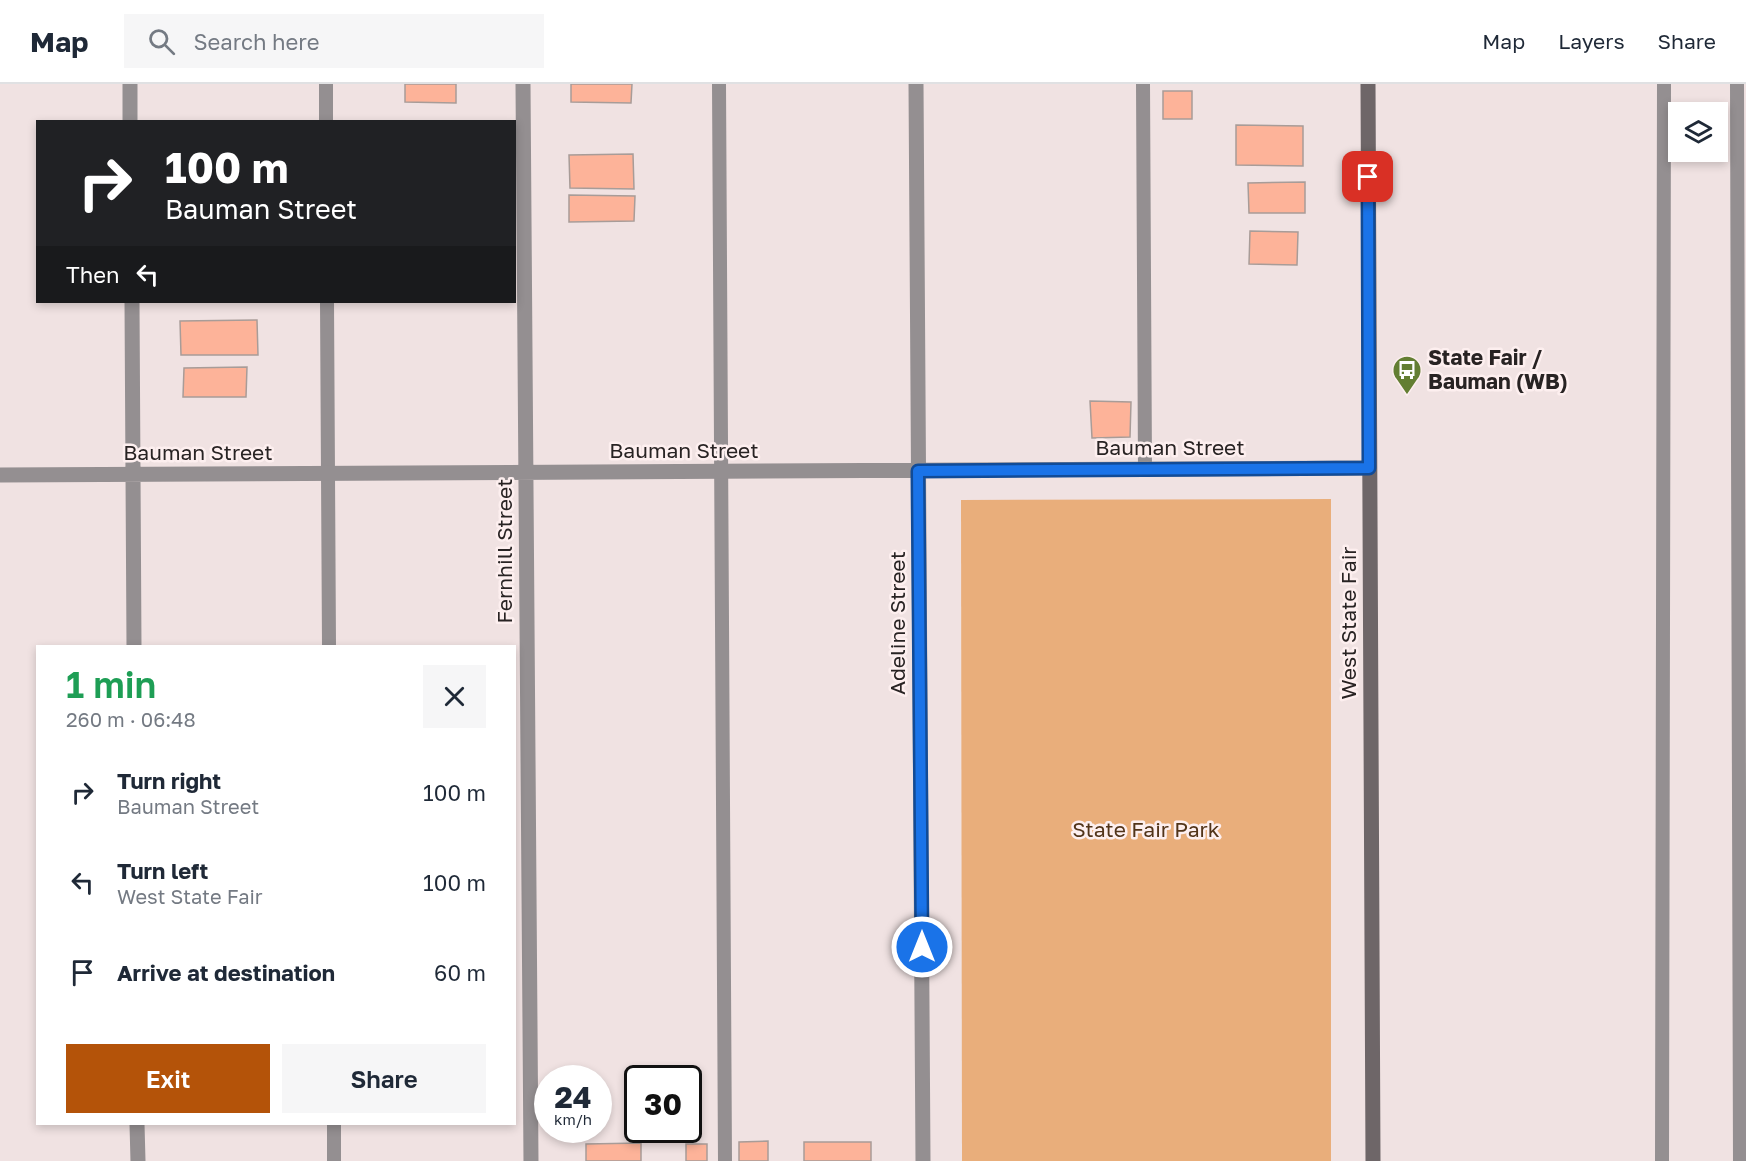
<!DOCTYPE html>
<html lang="en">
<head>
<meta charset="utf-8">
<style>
  body { margin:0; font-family:"Golos Text",sans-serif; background:#f6f6f7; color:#1f2937; height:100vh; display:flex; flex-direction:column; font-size:22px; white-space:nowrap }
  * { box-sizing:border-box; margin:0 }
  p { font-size:20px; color:#747a83 }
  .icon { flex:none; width:33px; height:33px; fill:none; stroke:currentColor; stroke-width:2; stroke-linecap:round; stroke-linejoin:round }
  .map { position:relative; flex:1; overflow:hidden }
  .drawer { position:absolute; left:36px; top:561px; width:480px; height:480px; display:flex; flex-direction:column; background:#fff; border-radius:0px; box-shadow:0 3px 9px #0003 }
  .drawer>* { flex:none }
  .guide { position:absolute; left:36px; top:36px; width:480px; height:183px; border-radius:0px; box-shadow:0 3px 9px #0003; background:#202124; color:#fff; overflow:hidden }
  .fabs { position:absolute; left:1668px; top:18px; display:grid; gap:12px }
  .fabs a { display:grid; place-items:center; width:60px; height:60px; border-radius:0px; background:#fff; box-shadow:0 3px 9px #0003; font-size:30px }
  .speed { position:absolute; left:534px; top:981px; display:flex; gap:12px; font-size:30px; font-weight:700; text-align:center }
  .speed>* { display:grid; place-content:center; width:78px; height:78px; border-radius:50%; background:#fff; box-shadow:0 3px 9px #0003; line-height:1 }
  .speed small { font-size:15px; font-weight:400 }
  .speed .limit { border:3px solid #111; border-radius:9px; background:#fff; color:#111 }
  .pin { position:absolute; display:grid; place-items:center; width:51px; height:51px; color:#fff; margin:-26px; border-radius:12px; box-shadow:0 3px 9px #0006 }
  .me { position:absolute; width:66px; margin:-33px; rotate:0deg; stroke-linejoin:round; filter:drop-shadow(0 0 4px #0008) }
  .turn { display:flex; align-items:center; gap:21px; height:126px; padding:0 30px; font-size:27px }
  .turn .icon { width:78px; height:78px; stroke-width:2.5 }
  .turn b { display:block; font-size:42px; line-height:51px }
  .then { display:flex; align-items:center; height:57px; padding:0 30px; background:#0003; gap:12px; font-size:22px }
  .round { display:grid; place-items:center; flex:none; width:63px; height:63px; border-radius:0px; background:#f6f6f7 }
  .headline { display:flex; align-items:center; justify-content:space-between; height:102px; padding:0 30px }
  h1 { font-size:36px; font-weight:600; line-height:45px; color:#1e9e55 }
  .button { display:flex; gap:12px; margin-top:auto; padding:12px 30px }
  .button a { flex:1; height:69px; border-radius:0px; background:#b45309; color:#fff; font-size:24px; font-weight:600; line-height:69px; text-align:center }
  .button a+a { background:#f6f6f7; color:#1f2937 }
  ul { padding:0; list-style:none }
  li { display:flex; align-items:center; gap:18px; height:90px; padding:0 30px }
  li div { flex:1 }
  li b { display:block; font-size:22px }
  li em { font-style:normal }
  header { display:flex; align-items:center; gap:36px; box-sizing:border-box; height:84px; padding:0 30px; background:#fff; border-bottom:2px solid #e0e1e3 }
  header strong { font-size:28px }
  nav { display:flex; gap:33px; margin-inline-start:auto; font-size:21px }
  .search { width:420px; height:54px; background:#f6f6f7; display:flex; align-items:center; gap:15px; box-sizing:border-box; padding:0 21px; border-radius:0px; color:#747a83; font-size:22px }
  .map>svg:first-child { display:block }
</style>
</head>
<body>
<header>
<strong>Map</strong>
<div class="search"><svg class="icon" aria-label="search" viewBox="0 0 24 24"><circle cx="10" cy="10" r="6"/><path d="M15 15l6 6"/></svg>Search here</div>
<nav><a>Map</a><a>Layers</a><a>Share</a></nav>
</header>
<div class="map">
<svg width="1746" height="1077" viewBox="0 0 1746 1077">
  <rect width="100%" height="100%" fill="#f0e2e2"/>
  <path fill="#e9ae7b" d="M1331 415V1077H962L961 416Z"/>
  <path fill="#fdb399" stroke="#a89c98" stroke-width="1.5" d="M405 0H456V19L405 18Z
    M571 0H632L631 19 571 18Z
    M1163 7H1192V35H1163Z
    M1236 41 1303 42V82L1236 81Z
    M633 70 634 105 570 104 569 71Z
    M1305 98V129H1249L1248 99Z
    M569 111 635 112 634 137 569 138Z
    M1250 147 1298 148 1297 181 1249 180Z
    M257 236 258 271H181L180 237Z
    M247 283 246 313H183L184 284Z
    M1090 317 1131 318 1130 353 1092 354Z
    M768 1057V1077H739V1058Z
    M804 1058H871V1077H804Z
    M641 1059V1077H586V1060Z
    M686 1060H707V1077H686Z"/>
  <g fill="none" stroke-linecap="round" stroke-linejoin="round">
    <path stroke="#948f91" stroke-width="14" d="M326 0V38
      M719 0 725 1077
      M1143 0 1145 385
      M1737 0 1740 1077
      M327 218 329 562
      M334 1040V1077
      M1662 1077 1664 0"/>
    <path stroke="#948f91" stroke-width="15" d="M130 0V38
      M523 0 531 1077
      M916 0 923 1077
      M132 218 134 562
      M0 391 1369 384
      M137 1040 138 1077"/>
    <path stroke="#6e6668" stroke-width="15" d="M1368 0 1373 1077"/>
  </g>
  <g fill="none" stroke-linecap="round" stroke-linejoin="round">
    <g stroke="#114b97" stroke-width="15">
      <path id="route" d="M922 863 918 387 1369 384 1368 93"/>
    </g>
    <use href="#route" stroke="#1a73e8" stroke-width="10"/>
  </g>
  <defs>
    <g id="bus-pin" transform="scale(1.5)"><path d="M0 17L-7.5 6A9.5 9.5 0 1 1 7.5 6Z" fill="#637e32" stroke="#fdefef"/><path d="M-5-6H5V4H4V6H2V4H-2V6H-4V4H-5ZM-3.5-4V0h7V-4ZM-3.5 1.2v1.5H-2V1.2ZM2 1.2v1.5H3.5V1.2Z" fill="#fff"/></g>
  </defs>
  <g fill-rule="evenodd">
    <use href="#bus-pin" x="1407" y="286"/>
  </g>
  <g text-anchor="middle" stroke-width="5" stroke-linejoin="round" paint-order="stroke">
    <g font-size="21" font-weight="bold" fill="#282323" stroke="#fdefef" text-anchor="start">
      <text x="1428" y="281">State Fair /<tspan x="1428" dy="24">Bauman (WB)</tspan></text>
    </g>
    <g font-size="21" fill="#282323" stroke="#fdefef">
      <text x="1170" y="371">Bauman Street</text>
      <text x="684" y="374">Bauman Street</text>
      <text x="198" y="376">Bauman Street</text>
      <text transform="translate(505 467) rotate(-90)" y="7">Fernhill Street</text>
      <text transform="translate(898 539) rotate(-90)" y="7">Adeline Street</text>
      <text transform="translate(1349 539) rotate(-90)" y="7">West State Fair</text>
    </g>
    <g font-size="21" fill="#523419" stroke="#fdefef">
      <text x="1146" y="753">State Fair Park</text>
    </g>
  </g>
</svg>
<div class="fabs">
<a><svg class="icon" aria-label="layers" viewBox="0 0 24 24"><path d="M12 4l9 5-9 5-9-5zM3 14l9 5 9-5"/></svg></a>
</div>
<div class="speed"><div>24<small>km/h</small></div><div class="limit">30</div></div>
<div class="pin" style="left:1368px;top:93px;background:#d93025"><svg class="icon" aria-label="arrive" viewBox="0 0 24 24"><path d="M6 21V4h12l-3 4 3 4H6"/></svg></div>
<svg class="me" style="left:922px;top:863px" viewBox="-20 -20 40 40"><circle r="17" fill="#1a73e8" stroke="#fff" stroke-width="3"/><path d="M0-11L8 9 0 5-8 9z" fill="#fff"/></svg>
<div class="guide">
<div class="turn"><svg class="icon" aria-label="right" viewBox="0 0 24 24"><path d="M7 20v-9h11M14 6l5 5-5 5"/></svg><div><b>100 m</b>Bauman Street</div></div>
<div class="then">Then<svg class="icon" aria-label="left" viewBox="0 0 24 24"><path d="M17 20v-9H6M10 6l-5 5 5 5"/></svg></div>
</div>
<section class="drawer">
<div class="headline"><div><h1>1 min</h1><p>260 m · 06:48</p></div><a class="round"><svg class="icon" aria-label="close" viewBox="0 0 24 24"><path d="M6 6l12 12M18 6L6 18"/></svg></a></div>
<ul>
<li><svg class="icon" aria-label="right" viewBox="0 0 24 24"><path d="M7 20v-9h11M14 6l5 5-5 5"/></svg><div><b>Turn right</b><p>Bauman Street</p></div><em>100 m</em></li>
<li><svg class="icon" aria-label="left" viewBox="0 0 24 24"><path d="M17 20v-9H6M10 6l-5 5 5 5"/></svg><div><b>Turn left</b><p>West State Fair</p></div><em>100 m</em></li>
<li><svg class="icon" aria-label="arrive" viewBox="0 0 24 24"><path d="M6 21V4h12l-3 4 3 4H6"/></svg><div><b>Arrive at destination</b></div><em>60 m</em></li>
</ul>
<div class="button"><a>Exit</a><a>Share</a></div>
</section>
</div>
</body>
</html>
